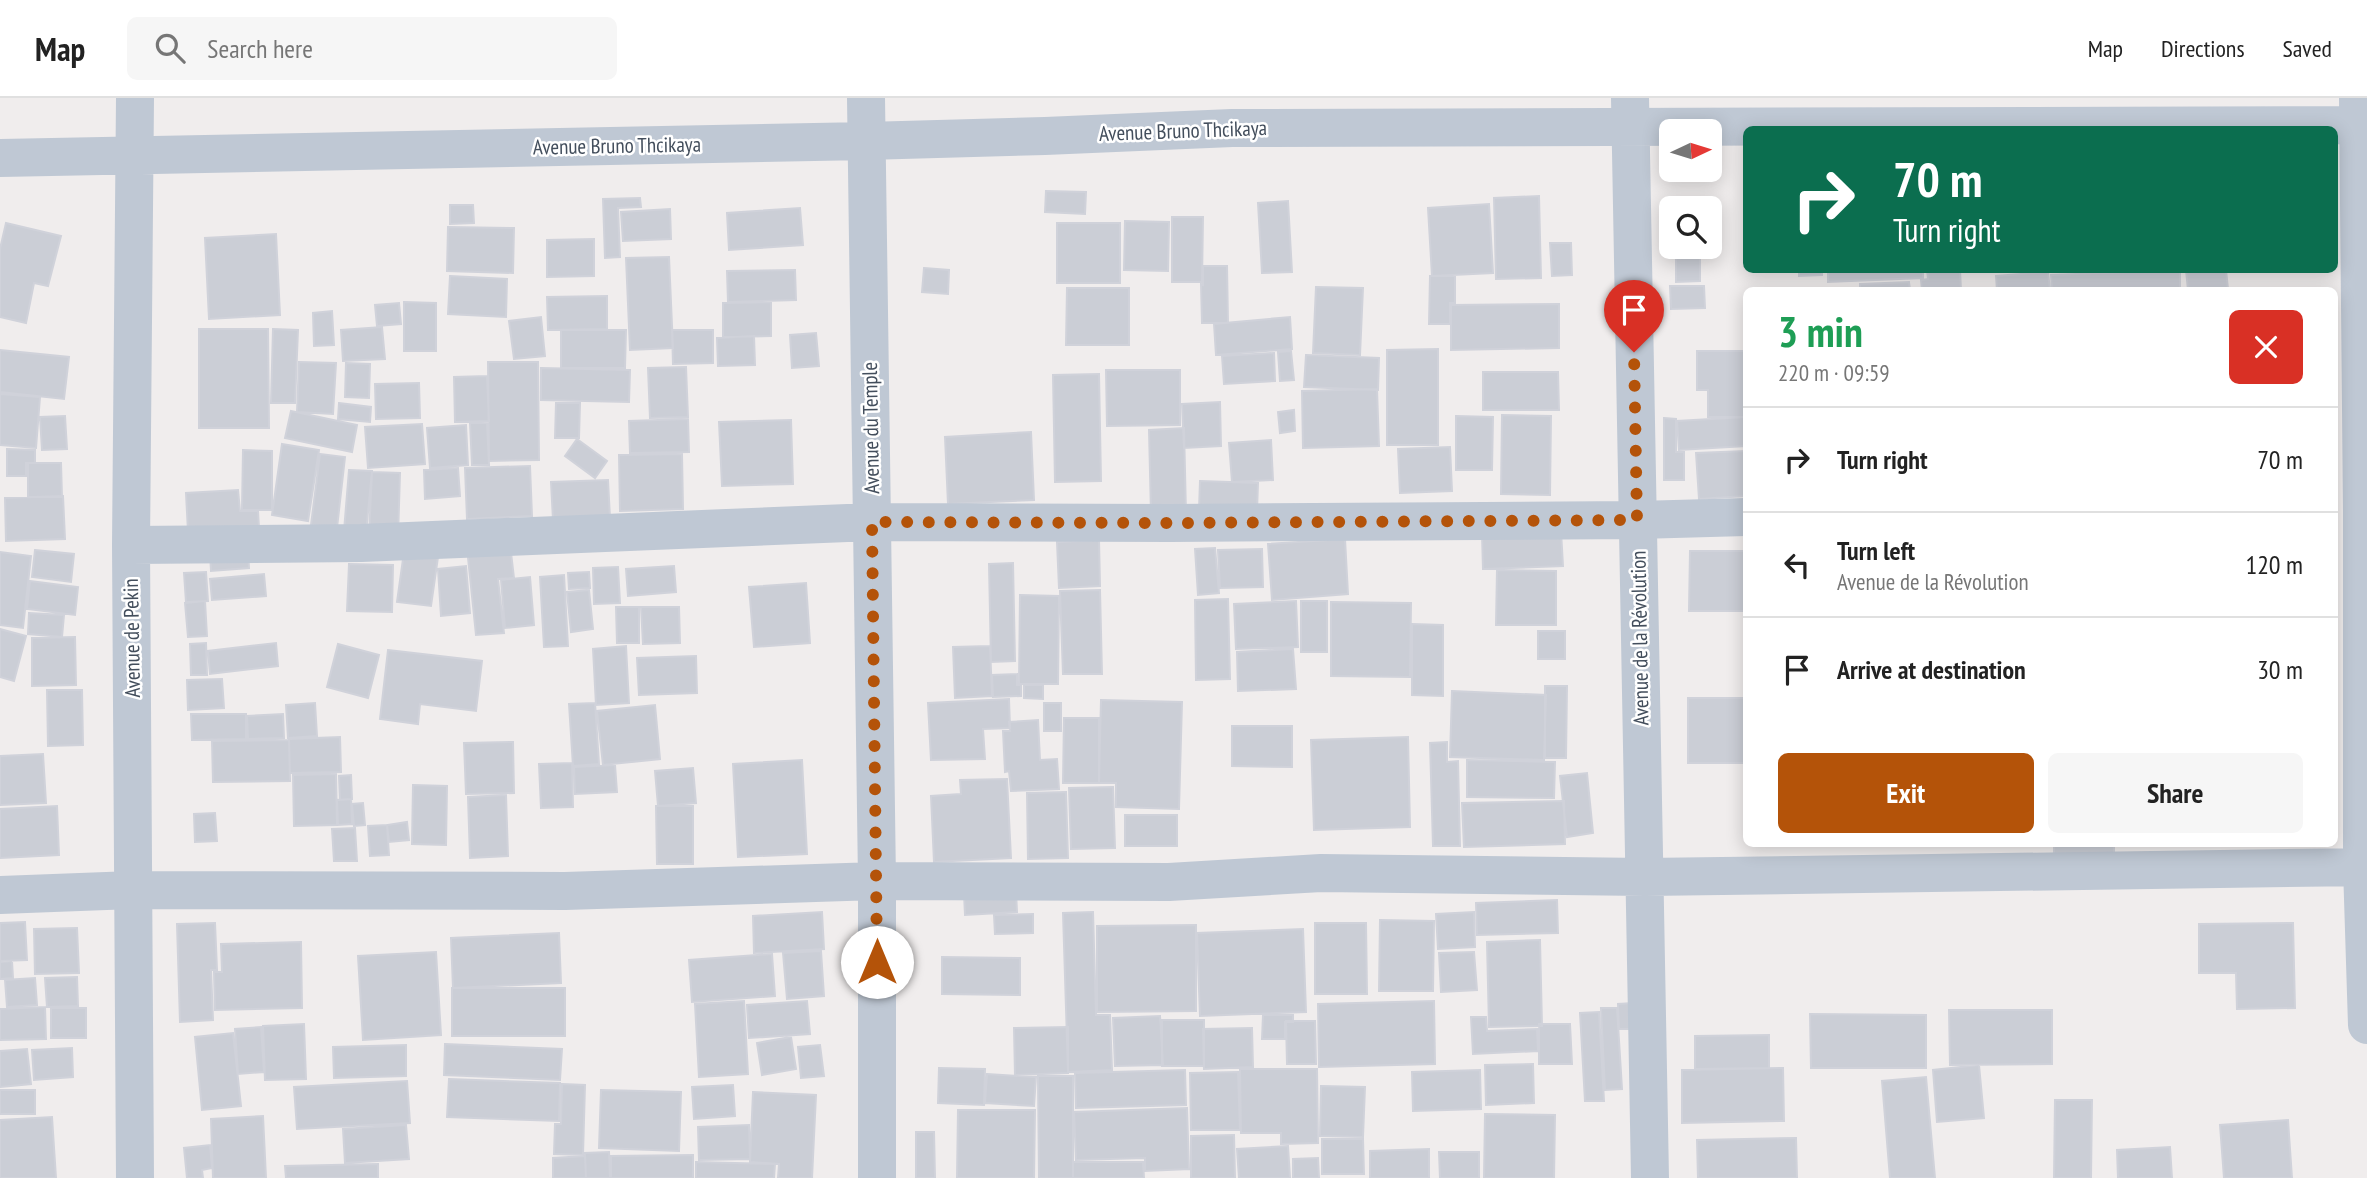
<!DOCTYPE html>
<html lang="en">
<head>
<meta charset="utf-8">
<style>
  body { margin:0; font-family:"PT Sans Narrow",sans-serif; background:#f6f6f6; color:#222; height:100vh; display:flex; flex-direction:column; font-size:26px; white-space:nowrap }
  * { box-sizing:border-box; margin:0 }
  p { font-size:23px; color:#767676 }
  .icon { flex:none; width:38px; height:38px; fill:none; stroke:currentColor; stroke-width:2; stroke-linecap:round; stroke-linejoin:round }
  .map { position:relative; flex:1; overflow:hidden }
  .sheet { position:absolute; left:1743px; top:189px; width:595px; height:560px; display:flex; flex-direction:column; background:#fff; border-radius:10px; box-shadow:0 4px 18px #0003 }
  .sheet>* { flex:none }
  .top-card { position:absolute; left:1743px; top:28px; width:595px; height:147px; border-radius:10px; box-shadow:0 4px 18px #0003; background:#0b6e4f; color:#fff; overflow:hidden }
  .needle { width:46px; rotate:86deg }
  .buttons { position:absolute; left:1659px; top:21px; display:grid; gap:14px }
  .buttons a { display:grid; place-items:center; width:63px; height:63px; border-radius:10px; background:#fff; box-shadow:0 4px 18px #0003; font-size:35px }
  .pin { position:absolute; display:grid; place-items:center; width:60px; height:60px; color:#fff; margin:-72px -30px; border-radius:50% 50% 50% 0; rotate:-45deg; box-shadow:0 0 7px #0007 }
  .pin .icon { rotate:45deg }
  .me { position:absolute; width:77px; margin:-38px; rotate:0deg; stroke-linejoin:round; filter:drop-shadow(0 0 5px #0008) }
  .turn { display:flex; align-items:center; gap:24px; height:147px; padding:0 35px; font-size:32px }
  .turn .icon { width:91px; height:91px; stroke-width:2.5 }
  .turn b { display:block; font-size:49px; line-height:60px }
  .round { display:grid; place-items:center; flex:none; width:74px; height:74px; border-radius:10px; background:#f6f6f6 }
  .summary { display:flex; align-items:center; justify-content:space-between; height:119px; padding:0 35px }
  h1 { font-size:42px; font-weight:700; line-height:52px; color:#1e9e55 }
  .primary-button { display:flex; gap:14px; margin-top:auto; padding:14px 35px }
  .primary-button a { flex:1; height:80px; border-radius:10px; background:#b45309; color:#fff; font-size:28px; font-weight:700; line-height:80px; text-align:center }
  .primary-button a+a { background:#f6f6f6; color:#222 }
  ul { padding:0; list-style:none }
  li { display:flex; align-items:center; gap:21px; height:105px; padding:0 35px; border-top:2px solid #e0e0e0 }
  li div { flex:1 }
  li b { display:block; font-size:26px }
  li em { font-style:normal }
  header { display:flex; align-items:center; gap:42px; box-sizing:border-box; height:98px; padding:0 35px; background:#fff; border-bottom:2px solid #e0e0e0 }
  header strong { font-size:33px }
  nav { display:flex; gap:38px; margin-inline-start:auto; font-size:24px }
  .search { width:490px; height:63px; background:#f6f6f6; display:flex; align-items:center; gap:18px; box-sizing:border-box; padding:0 24px; border-radius:10px; color:#767676; font-size:26px }
  .map>svg:first-child { display:block }
</style>
</head>
<body>
<header>
<strong>Map</strong>
<div class="search"><svg class="icon" aria-label="search" viewBox="0 0 24 24"><circle cx="10" cy="10" r="6"/><path d="M15 15l6 6"/></svg>Search here</div>
<nav><a>Map</a><a>Directions</a><a>Saved</a></nav>
</header>
<div class="map">
<svg width="2367" height="1080" viewBox="0 0 2367 1080">
  <rect width="100%" height="100%" fill="#f0eded"/>
  <path fill="#cbced6" stroke="#d0d2da" stroke-width="2" d="M1046 93 1086 94 1085 116 1045 114Z
    M1539 98 1541 180 1496 181 1494 100Z
    M640 100 641 109 618 110 620 159 605 160 603 101Z
    M1288 103 1292 174 1262 175 1258 105Z
    M1489 106 1493 175 1432 178 1428 110Z
    M450 107H473L474 125 450 126Z
    M800 110 803 147 729 152 727 115Z
    M670 111 671 141 623 143 621 114Z
    M1172 119H1203L1202 184H1172Z
    M1125 123 1169 124 1168 173 1124 172Z
    M6 125 61 138 48 188 34 185 26 225 0 219V151Z
    M1057 125H1120V185H1057Z
    M448 129 514 130 513 175 447 173Z
    M276 136 280 217 209 221 205 140Z
    M594 141V178L547 179V142Z
    M1550 145H1571L1572 177 1552 178Z
    M1676 149H1700V183L1676 184Z
    M669 159 673 250 630 252 626 160Z
    M1203 168H1227L1228 225H1202L1201 186 1203 187Z
    M924 170 949 172 948 196 922 194Z
    M795 172 796 202 728 204 727 173Z
    M1799 172H1822V177L1799 178Z
    M1828 172H1923V180L1828 184Z
    M1927 172H1960L1961 192H1922L1921 182 1928 181Z
    M2180 172V192H2052L2051 177Z
    M2186 172H2226L2228 191 2188 192Z
    M2048 174 2050 192H1997L1996 178Z
    M450 178 507 181 506 219 448 216Z
    M1430 178H1455V205H1450V226H1429Z
    M1909 184 1910 192H1860V186Z
    M1670 188H1704L1705 210 1671 211Z
    M1316 189 1363 190 1360 257 1313 255Z
    M1067 190H1129V247H1066Z
    M607 198V231L548 232 547 199Z
    M404 204 436 205V253H404Z
    M771 204V238L723 239V205Z
    M399 205 401 226 377 228 375 207Z
    M1559 206V250L1451 252V207Z
    M332 213 334 247 314 248 313 215Z
    M541 219 545 258 514 261 509 223Z
    M1290 219 1292 251 1216 257 1214 226Z
    M382 229 385 261 343 263 341 232Z
    M199 231H268L269 330H199Z
    M273 231 298 232 295 305H271Z
    M561 232H626L625 270H561Z
    M672 232H713V265L673 266Z
    M816 235 819 268 792 270 790 237Z
    M754 238 755 267 718 268 717 240Z
    M1438 251V347H1387V252Z
    M0 252 69 259 64 301 0 294Z
    M1291 253 1294 282 1280 283 1278 254Z
    M1697 253H1746V319H1708V292H1697Z
    M1274 255 1275 283 1224 286 1222 258Z
    M1306 257 1379 260 1378 292 1304 289Z
    M299 264 336 265 333 316 297 314Z
    M488 264H538L539 362 489 363Z
    M346 265 370 266 369 300 345 299Z
    M686 269 688 319 650 320 648 270Z
    M541 270 630 272 629 304 541 302Z
    M1106 272H1180V327L1107 328Z
    M1483 274H1558L1559 312H1483Z
    M1099 276 1101 383 1055 384 1053 277Z
    M487 278 489 323 455 324 454 279Z
    M419 285 420 320 376 321 375 286Z
    M1377 291 1379 348 1303 350 1302 293Z
    M0 296 40 299 36 350 0 347Z
    M1220 304 1221 348 1184 350 1182 306Z
    M339 305 371 309 370 324 338 321Z
    M556 305H580L579 340H555Z
    M1294 312 1295 333 1280 335 1278 314Z
    M291 313 357 327 352 354 285 340Z
    M1502 317 1551 318 1550 397 1501 396Z
    M65 318 67 351 42 352 40 319Z
    M1456 318 1493 319 1492 372H1456Z
    M1746 319V348L1679 352 1677 323Z
    M1664 320 1676 321V354H1684V382H1664Z
    M688 321 689 354 630 355 629 323Z
    M791 322 793 386 722 388 719 324Z
    M470 325H487L489 367H472Z
    M422 326 425 366 368 370 365 329Z
    M466 327 468 367 430 370 427 330Z
    M1184 330 1186 416H1151L1149 332Z
    M1031 334 1034 402 948 406 945 339Z
    M577 341 607 363 595 380 565 358Z
    M1271 342 1273 382 1232 384 1229 345Z
    M282 346 319 352 308 423 272 417Z
    M1450 349 1452 393 1400 395 1398 351Z
    M7 351 35 352V365H26V378H7Z
    M243 352 272 353V412H242Z
    M1746 353V398L1699 401 1696 355Z
    M320 356 345 359 337 430 311 427Z
    M682 356 683 411 620 413 619 357Z
    M28 365H61L62 399H28Z
    M530 368 532 418 467 421 465 370Z
    M458 370 460 398 425 401 424 372Z
    M349 372 372 373 366 435 344 433Z
    M372 374 400 375 398 439 369 438Z
    M608 382 610 420 553 422 551 384Z
    M1200 383 1258 385 1257 413 1199 412Z
    M238 392 240 413H258L259 430 188 434 186 395Z
    M63 398 65 441 6 443 5 400Z
    M1561 433 1563 468 1483 471 1482 436Z
    M1345 441 1348 496 1272 502 1268 446Z
    M1099 442 1100 488 1059 490 1057 444Z
    M510 446 514 480 498 481 504 535 476 537 467 450Z
    M1215 450 1219 495 1198 497 1195 451Z
    M1262 451 1263 489 1220 490 1218 452Z
    M35 452 74 456 71 484 32 479Z
    M248 452 249 470 211 473 210 455Z
    M1690 453H1746V513H1689Z
    M0 454 31 458 23 530 0 527Z
    M404 454 438 459 431 508 397 504Z
    M1013 465 1015 563 991 564 989 466Z
    M349 466 393 467 392 514 347 513Z
    M466 468 470 515 441 518 438 471Z
    M674 468 676 494 628 498 626 471Z
    M618 469 620 505 594 506 593 470Z
    M1497 472 1556 473V527H1496Z
    M206 474 208 503 186 504 184 475Z
    M589 474 590 490 569 491 568 475Z
    M264 476 266 498 212 502 210 481Z
    M564 477 568 548 544 549 540 479Z
    M530 479 534 527 505 530 501 482Z
    M30 483 78 489 75 517 27 511Z
    M806 485 810 545 754 549 749 489Z
    M589 492 593 531 571 534 567 494Z
    M1100 492 1102 576H1063L1060 493Z
    M1020 497 1059 498 1058 586H1019Z
    M1228 501 1230 581 1196 582 1195 502Z
    M205 503 207 538 188 539 185 505Z
    M1296 503 1298 549 1236 551 1234 506Z
    M1301 503H1327V554H1301Z
    M1331 504 1411 505 1410 579 1331 578Z
    M616 509H639V545H617Z
    M641 509H679L680 545 643 546Z
    M29 515 64 517 62 539 28 536Z
    M1412 526 1443 527V598L1412 597Z
    M0 531 26 538 14 583 0 579Z
    M1538 533H1565V561H1538Z
    M75 539 76 587 32 588V540Z
    M206 545 207 577H191L190 546Z
    M276 545 278 568 210 576 208 553Z
    M338 546 379 557 368 600 327 589Z
    M626 548 629 605 596 607 593 551Z
    M990 548 992 598 955 600 953 549Z
    M1293 551 1296 591 1238 593 1237 554Z
    M388 552 482 563 476 613 420 606 418 626 380 621Z
    M696 558 697 595 639 597 637 560Z
    M1017 576V587H1021V598L993 599 992 577Z
    M222 581 224 610 188 612 187 582Z
    M1024 587H1043V601L1024 600Z
    M1545 588H1567L1566 660H1545Z
    M47 592H82L83 647 48 648Z
    M1452 593 1546 597 1544 662 1450 659Z
    M1688 600H1746V665H1688Z
    M1009 601 1010 630 983 631 985 661 931 662 928 605Z
    M1101 602 1182 604 1179 711 1116 709V685H1099Z
    M315 605 317 638 288 640 286 607Z
    M595 605 599 666 573 668 569 606Z
    M1044 605H1061V633H1044Z
    M655 607 660 661 603 667 597 613Z
    M191 616H246V641L192 642Z
    M283 616 284 640 248 641 247 618Z
    M1064 620H1099V685H1063Z
    M1038 622 1040 662 1057 661 1059 691 1011 693 1009 673 1005 674 1003 633H1010L1009 624Z
    M1232 628H1292V669L1232 668Z
    M340 639 341 674 290 675 289 641Z
    M1408 639 1410 729 1314 732 1311 642Z
    M289 642 290 683 213 684 212 643Z
    M513 644 514 695 466 696 464 645Z
    M1447 644V664L1458 663 1460 748H1433L1430 645Z
    M43 656 46 705 0 707V658Z
    M802 662 807 756 738 759 733 666Z
    M1467 662 1555 664 1554 700 1467 699Z
    M572 665 573 709 541 710 539 666Z
    M615 667 617 694 575 696 574 669Z
    M693 670 696 705 658 708 655 673Z
    M1587 675 1593 735 1567 739 1560 678Z
    M336 676 337 727 294 728 293 677Z
    M351 677 352 701 340 702 339 678Z
    M1007 681 1011 760 934 764 931 698 961 696 960 682Z
    M413 687 447 688 446 747 412 746Z
    M1113 689 1115 750 1071 751 1069 690Z
    M1066 694 1068 760 1028 761 1027 695Z
    M506 697 508 758 470 760 468 699Z
    M351 701 352 726 338 727 337 702Z
    M1564 703 1565 746 1464 749 1462 705Z
    M363 705 365 727 354 728 352 706Z
    M57 708 59 757 0 760V711Z
    M656 708H693V766H657Z
    M215 715 217 743 195 744 194 716Z
    M1125 717H1177V748H1125Z
    M407 724 409 742 389 744 387 727Z
    M387 727 389 757 370 758 368 728Z
    M355 730 357 763H334L332 731Z
    M2054 746H2114V756H2054Z
    M1016 793 1017 814 965 817 964 796Z
    M1557 802 1558 835 1477 837 1476 805Z
    M822 814 824 851 754 855 753 818Z
    M1093 814 1096 917H1110L1112 972 1068 974 1063 815Z
    M1474 814 1475 849 1438 851 1436 816Z
    M1033 816V835L995 836 994 817Z
    M1380 822 1434 823 1433 893H1379Z
    M25 824 27 862 0 863V825Z
    M215 825 217 872H211L213 922 180 924 177 826Z
    M1315 825H1366L1367 896H1315Z
    M2293 825 2295 910 2237 911 2236 875H2199V826Z
    M1196 827V913L1097 914V828Z
    M77 830 79 875 35 876 34 831Z
    M1303 831 1306 914 1200 918 1197 835Z
    M559 835 561 885 453 890 451 840Z
    M1540 842 1542 928 1489 929 1487 844Z
    M301 844 302 910 215 912 214 874H222L221 846Z
    M821 853 824 898 787 901 783 855Z
    M436 854 441 937 363 942 358 858Z
    M1474 854 1477 892 1441 894 1439 855Z
    M772 856 775 898 692 904 689 862Z
    M942 859 1020 860V897L942 896Z
    M12 863 13 880 0 881V864Z
    M77 879 78 908 47 909 45 880Z
    M35 880 37 907 7 909 5 882Z
    M452 890H565V938H452Z
    M744 903 748 976 699 979 695 906Z
    M807 903 810 936 749 940 747 907Z
    M1434 903 1435 966 1319 969 1318 906Z
    M1633 905 1634 931H1619L1618 906Z
    M45 909 46 941 0 942V911Z
    M51 910H86V940H51Z
    M1601 910H1617L1622 991 1605 992Z
    M1949 912H2052V966L1950 967Z
    M1599 914 1604 1003H1585L1580 915Z
    M1810 916 1926 917V970H1811Z
    M1263 917H1293V924H1285V941H1262Z
    M1160 918 1163 967 1115 968 1113 920Z
    M1471 919H1486L1487 933 1537 931 1538 953 1473 956Z
    M1162 922H1204V968H1162Z
    M1286 923H1315L1316 966H1287Z
    M304 926 306 981 265 982 263 928Z
    M1539 926H1570L1572 966H1539Z
    M261 929 264 974 238 976 235 931Z
    M1068 929V975L1015 977 1014 930Z
    M1252 930 1253 969 1204 971 1203 931Z
    M233 935 241 1008 202 1012 195 939Z
    M1769 937V970L1695 971V938Z
    M791 939 796 971 762 977 757 945Z
    M445 946 562 951 560 982 444 977Z
    M406 947V978L334 980 333 949Z
    M820 947 824 978 801 980 798 949Z
    M72 950 73 979 34 982 32 952Z
    M27 951 31 986 0 989V953Z
    M1533 966 1534 1005 1486 1007 1485 967Z
    M1979 967 1984 1020 1937 1024 1933 972Z
    M939 970 985 971 984 1007 938 1005Z
    M1783 970 1784 1023 1682 1025V972Z
    M1240 971H1317L1318 1045 1281 1046V1035H1241Z
    M1185 972 1186 1007 1076 1010 1075 975Z
    M1480 972 1481 1011 1413 1013 1412 974Z
    M1238 974 1240 1032H1191L1190 975Z
    M987 976 1036 979 1034 1008 985 1005Z
    M1038 978H1073V1080H1039Z
    M1926 979 1935 1080H1890L1882 983Z
    M449 981 560 985 559 1023 447 1019Z
    M407 983 410 1025 297 1031 294 989Z
    M562 986 585 987 583 1057 554 1056 555 1026H561Z
    M733 987 735 1018 694 1021 692 989Z
    M1321 988 1365 989 1363 1039 1320 1038Z
    M0 992H35V1016H0Z
    M601 992 681 994 679 1053 599 1050Z
    M753 994 816 997 812 1080H778L779 1066 750 1064Z
    M2055 1002H2092L2091 1080H2054Z
    M1187 1010 1189 1071 1145 1073V1060L1076 1062 1074 1014Z
    M958 1012H1035L1034 1080H957Z
    M1485 1016 1555 1017 1554 1080H1484Z
    M263 1018 266 1080H213L211 1021Z
    M52 1019 56 1080H0V1022Z
    M2288 1022 2292 1080H2224L2220 1027Z
    M406 1027 409 1061 345 1065 343 1031Z
    M749 1027 750 1061 699 1062 698 1029Z
    M916 1034H934L935 1080H916Z
    M1234 1037 1235 1080H1191V1038Z
    M1796 1040 1797 1080H1698L1697 1042Z
    M1322 1041H1363L1364 1076H1322Z
    M210 1047 212 1070 202 1072 203 1080H187L184 1050Z
    M1288 1048 1290 1080H1239L1237 1051Z
    M2170 1049 2172 1080H2118L2117 1052Z
    M1429 1051V1080H1370V1053Z
    M609 1054 610 1080H586L585 1055Z
    M1439 1054H1479V1080H1440Z
    M693 1057V1080H611V1058Z
    M585 1058 586 1080H553V1060Z
    M1318 1060 1319 1080H1293V1061Z
    M696 1064 775 1066 774 1080H696Z
    M1073 1064H1143L1144 1080H1073Z
    M378 1066V1080H286L285 1068Z"/>
  <g fill="none" stroke-linecap="round" stroke-linejoin="round">
    <path stroke="#bfc8d4" stroke-width="38" d="M135 0 131 447 135 1080
      M866 0 877 783V1080
      M1630 0 1650 1080
      M2358 0 2362 413V769L2367 927
      M0 60 866 43 1045 38 1232 30 2367 27
      M131 447 361 445 872 424 1170 425 1638 422 1746 419
      M0 797 133 792 565 793 877 783 1169 784 1321 775 1645 779 2367 769"/>
  </g>
  <g fill="none" stroke-linecap="round" stroke-linejoin="round">
    <path stroke="#b45309" stroke-width="12" stroke-dasharray="0 21.6" d="M877 864 872 424 1170 425 1637 422 1634 254"/>
  </g>
  <g text-anchor="middle" stroke-width="5" stroke-linejoin="round" paint-order="stroke">
    <g font-size="21" fill="#434e5c" stroke="#fff">
      <text transform="translate(1183 33) rotate(-2)" y="7">Avenue Bruno Thcikaya</text>
      <text transform="translate(617 48) rotate(-1)" y="7">Avenue Bruno Thcikaya</text>
      <text transform="translate(871 330) rotate(-91)" y="7">Avenue du Temple</text>
      <text transform="translate(132 540) rotate(-91)" y="7">Avenue de Pekin</text>
      <text transform="translate(1640 540) rotate(-91)" y="7">Avenue de la Révolution</text>
    </g>
  </g>
</svg>
<div class="buttons">
<a><svg class="needle" viewBox="-14 -14 28 28"><path d="M0-13l5 13h-10z" fill="#e53935"/><path d="M0 13l5-13h-10z" fill="#767676"/></svg></a>
<a><svg class="icon" aria-label="search" viewBox="0 0 24 24"><circle cx="10" cy="10" r="6"/><path d="M15 15l6 6"/></svg></a>
</div>
<div class="pin" style="left:1634px;top:254px;background:#d93025"><svg class="icon" aria-label="arrive" viewBox="0 0 24 24"><path d="M6 21V4h12l-3 4 3 4H6"/></svg></div>
<svg class="me" style="left:877px;top:864px" viewBox="-20 -20 40 40"><circle r="19" fill="#fff"/><path d="M0-13L10 11 0 6-10 11z" fill="#b45309"/></svg>
<div class="top-card">
<div class="turn"><svg class="icon" aria-label="right" viewBox="0 0 24 24"><path d="M7 20v-9h11M14 6l5 5-5 5"/></svg><div><b>70 m</b>Turn right</div></div>
</div>
<section class="sheet">
<div class="summary"><div><h1>3 min</h1><p>220 m · 09:59</p></div><a class="round" style="background:#d93025;color:#fff"><svg class="icon" aria-label="close" viewBox="0 0 24 24"><path d="M6 6l12 12M18 6L6 18"/></svg></a></div>
<ul>
<li><svg class="icon" aria-label="right" viewBox="0 0 24 24"><path d="M7 20v-9h11M14 6l5 5-5 5"/></svg><div><b>Turn right</b></div><em>70 m</em></li>
<li><svg class="icon" aria-label="left" viewBox="0 0 24 24"><path d="M17 20v-9H6M10 6l-5 5 5 5"/></svg><div><b>Turn left</b><p>Avenue de la Révolution</p></div><em>120 m</em></li>
<li><svg class="icon" aria-label="arrive" viewBox="0 0 24 24"><path d="M6 21V4h12l-3 4 3 4H6"/></svg><div><b>Arrive at destination</b></div><em>30 m</em></li>
</ul>
<div class="primary-button"><a>Exit</a><a>Share</a></div>
</section>
</div>
</body>
</html>
